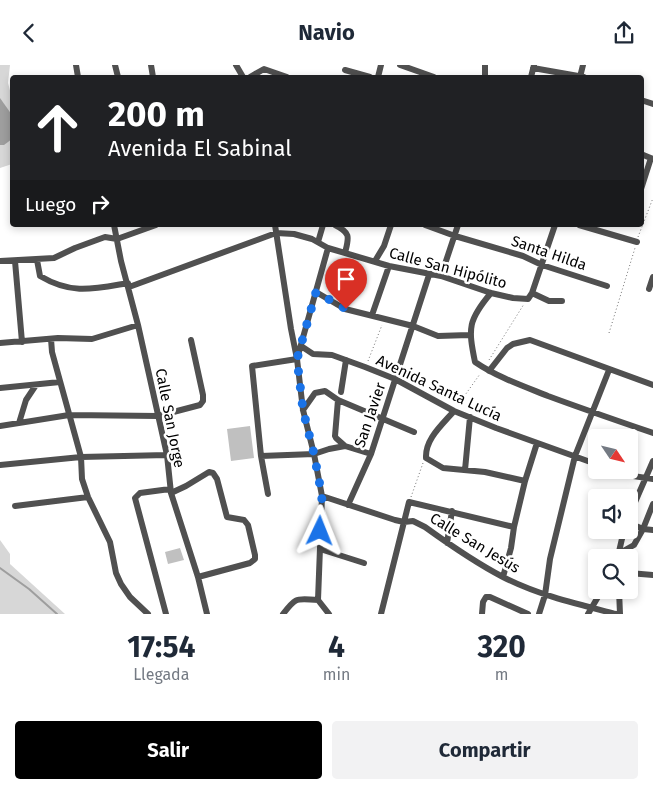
<!DOCTYPE html>
<html lang="es">
<head>
<meta charset="utf-8">
<style>
  body { margin:0; font-family:"Fira Sans",sans-serif; background:#f2f2f3; color:#1f2937; height:100vh; display:flex; flex-direction:column; font-size:19px; white-space:nowrap }
  * { box-sizing:border-box; margin:0 }
  p { font-size:16px; color:#747a83 }
  .icon { flex:none; width:28px; height:28px; fill:none; stroke:currentColor; stroke-width:2; stroke-linecap:round; stroke-linejoin:round }
  .map { position:relative; height:549px; overflow:hidden }
  .drawer { display:flex; flex-direction:column; background:#fff; flex:1 }
  .drawer>* { flex:none }
  .top-card { position:absolute; left:10px; top:10px; width:634px; height:152px; border-radius:5px; box-shadow:0 2px 8px #0003; background:#202124; color:#fff; overflow:hidden }
  .needle { width:32px; rotate:125deg }
  .buttons { position:absolute; left:588px; top:364px; display:grid; gap:10px }
  .buttons a { display:grid; place-items:center; width:50px; height:50px; border-radius:5px; background:#fff; box-shadow:0 2px 8px #0003; font-size:25px }
  .pin { position:absolute; display:grid; place-items:center; width:42px; height:42px; color:#fff; margin:-51px -21px; border-radius:50% 50% 50% 0; rotate:-45deg; box-shadow:0 0 5px #0007 }
  .pin .icon { rotate:45deg }
  .me { position:absolute; width:55px; margin:-28px; rotate:2deg; stroke-linejoin:round; filter:drop-shadow(0 0 4px #0008) }
  .turn { display:flex; align-items:center; gap:18px; height:105px; padding:0 15px; font-size:22px }
  .turn .icon { width:65px; height:65px; stroke-width:2.5 }
  .turn b { display:block; font-size:35px; line-height:42px }
  .then { display:flex; align-items:center; height:48px; padding:0 15px; background:#0003; gap:10px; font-size:19px }
  .eta { display:flex; justify-content:space-evenly; align-items:center; height:85px; text-align:center }
  .eta b { font-size:30px; font-weight:700; line-height:35px }
  .action { display:flex; gap:10px; margin-top:auto; padding:10px 15px }
  .action a { flex:1; height:58px; border-radius:5px; background:#000; color:#fff; font-size:20px; font-weight:700; line-height:58px; text-align:center }
  .action a+a { background:#f2f2f3; color:#1f2937 }
  header { display:flex; justify-content:space-between; align-items:center; height:65px; padding:0 15px; background:#fff; font-size:22px; font-weight:700 }
  .map>svg:first-child { display:block }
</style>
</head>
<body>
<header><svg class="icon" aria-label="back" viewBox="0 0 24 24"><path d="M15 5l-7 7 7 7"/></svg>Navio<svg class="icon" aria-label="share" viewBox="0 0 24 24"><path d="M12 15V3M7 8l5-5 5 5M5 13v7h14v-7"/></svg></header>
<div class="map">
<svg width="653" height="549" viewBox="0 0 653 549">
  <rect width="100%" height="100%" fill="#fff"/>
  <path fill="#d7d7d7" d="M0 0H10L8 18 12 33V99L0 103Z
    M0 475 10 489V499L65 549H0Z"/>
  <path fill="#9e9e9e" d="M0 33 12 50V74L4 80H0Z"/>
  <g fill="none" stroke-linecap="round" stroke-linejoin="round">
    <path stroke="#9e9e9e" stroke-width="2" d="M0 503 29 524 57 549"/>
  </g>
  <path fill="#c0c0c0" d="M250 361 254 393 231 396 227 364Z
    M180 483 184 495 168 499 165 487Z"/>
  <g fill="none" stroke-linecap="round" stroke-linejoin="round">
    <path stroke="#727272" stroke-width="1" stroke-dasharray="1 2.5" stroke-linecap="butt" d="M638 172 653 133
      M609 268 635 183
      M489 295 524 239
      M368 296 382 260
      M458 340 480 309
      M411 432 423 398"/>
    <path stroke="#505050" stroke-width="6" d="M76 0 78 12
      M115 0 118 12
      M151 0 153 12
      M236 0 243 12
      M400 0 434 12
      M485 0V12
      M533 3 584 12
      M345 5 370 12
      M250 12 264 4 287 12
      M378 12 381 0
      M531 12 534 0
      M580 12 583 0
      M641 35 653 39
      M641 89 653 94
      M641 124 651 93
      M114 160 121 196 138 260 167 390 171 428 198 512 207 549
      M275 160 291 264 297 294 303 345 314 389 322 431 318 535
      M335 160C351 168 349 172 345 188
      M425 160 455 171 523 191 542 200 607 221
      M579 160 637 177
      M318 177 323 160
      M37 195 40 211C72 230 93 224 128 218
      M0 196 54 193 75 183 105 172 117 174 156 160
      M15 196 22 277
      M375 196 384 181 391 160
      M441 211 458 160
      M129 222 276 168 294 169 312 174 328 183 389 201 441 211 491 228 513 233 528 234 532 228 555 160
      M649 224 653 212
      M316 227 345 244 413 261 438 271 469 270
      M491 228C468 255 468 263 475 297 497 312 523 321 548 331 583 344 618 356 653 368
      M532 228 549 236H562
      M372 250 389 201
      M51 274 52 287 81 392 82 414 88 432 110 477 116 508 121 519 130 532 148 549
      M0 278 58 273 92 274 138 260
      M301 281 313 289 332 290 365 302 395 314 454 346 496 363 596 399
      M489 306 507 283 513 279 530 275 653 320
      M0 323 60 317
      M341 327 346 295
      M338 335 335 371 336 373 345 381
      M303 345 315 328 325 326 338 335 414 367
      M454 346C442 360 425 374 426 393L443 403 485 407 525 416
      M19 358 26 335 36 320
      M0 361 69 350 158 351 200 340 203 336V330L191 275
      M261 391 314 389 329 384 345 381 371 389
      M0 400 81 392 167 390
      M465 405 470 352
      M611 405 620 409 653 414
      M171 428 186 421 209 407 213 408 217 414 227 452 244 455 248 460 255 490V494L250 498 198 512
      M268 429 261 391 252 301 297 294 328 183
      M322 431 395 455 404 457 413 456 425 462C450 480 476 498 503 512 538 530 577 539 616 549
      M348 440 371 389 429 210
      M15 441 88 432
      M629 451 653 396
      M629 458 643 464 653 465
      M447 478 452 446
      M320 484 364 498
      M618 489 634 480 643 464 653 439
      M618 491 624 465
      M629 508 653 510
      M503 512 511 483 514 462 525 416 537 378
      M619 525 620 549
      M166 549 135 433 140 428 170 424
      M283 549C297 531 296 534 318 535L329 549
      M381 549 409 437 514 462
      M482 549 483 537 486 532H490L528 549
      M539 549 545 530 550 494 575 391 609 305
      M588 549 602 525"/>
  </g>
  <g fill="none" stroke-linecap="round" stroke-linejoin="round">
    <path stroke="#1a73e8" stroke-width="9" stroke-dasharray="0 16.2" d="M320 466 322 431 314 389 303 345 297 294 316 227 346 244"/>
  </g>
  <g text-anchor="middle" stroke-width="5" stroke-linejoin="round" paint-order="stroke">
    <g font-size="15" fill="#000" stroke="#fff">
      <text transform="translate(549 188) rotate(19)" y="5">Santa Hilda</text>
      <text transform="translate(448 203) rotate(15)" y="5">Calle San Hipólito</text>
      <text transform="translate(439 323) rotate(25)" y="5">Avenida Santa Lucía</text>
      <text transform="translate(370 350) rotate(-71)" y="5">San Javier</text>
      <text transform="translate(170 353) rotate(79)" y="5">Calle San Jorge</text>
      <text transform="translate(475 478) rotate(31)" y="5">Calle San Jesús</text>
    </g>
  </g>
</svg>
<div class="buttons">
<a><svg class="needle" viewBox="-14 -14 28 28"><path d="M0-13l5 13h-10z" fill="#e53935"/><path d="M0 13l5-13h-10z" fill="#747a83"/></svg></a>
<a><svg class="icon" aria-label="sound" viewBox="0 0 24 24"><path d="M4 9h4l5-4v14l-5-4H4zM17 9q2 3 0 6"/></svg></a>
<a><svg class="icon" aria-label="search" viewBox="0 0 24 24"><circle cx="10" cy="10" r="6"/><path d="M15 15l6 6"/></svg></a>
</div>
<div class="pin" style="left:346px;top:244px;background:#d93025"><svg class="icon" aria-label="arrive" viewBox="0 0 24 24"><path d="M6 21V4h12l-3 4 3 4H6"/></svg></div>
<svg class="me" style="left:320px;top:466px" viewBox="-20 -20 40 40"><path d="M0-17L14 15 0 8-14 15z" fill="#1a73e8" stroke="#fff" stroke-width="4"/></svg>
<div class="top-card">
<div class="turn"><svg class="icon" aria-label="ahead" viewBox="0 0 24 24"><path d="M12 20V5M6 11l6-6 6 6"/></svg><div><b>200 m</b>Avenida El Sabinal</div></div>
<div class="then">Luego<svg class="icon" aria-label="right" viewBox="0 0 24 24"><path d="M7 20v-9h11M14 6l5 5-5 5"/></svg></div>
</div>
</div>
<section class="drawer">
<div class="eta">
<div><b>17:54</b><p>Llegada</p></div>
<div><b>4</b><p>min</p></div>
<div><b>320</b><p>m</p></div>
</div>
<div class="action"><a>Salir</a><a>Compartir</a></div>
</section>
</body>
</html>
